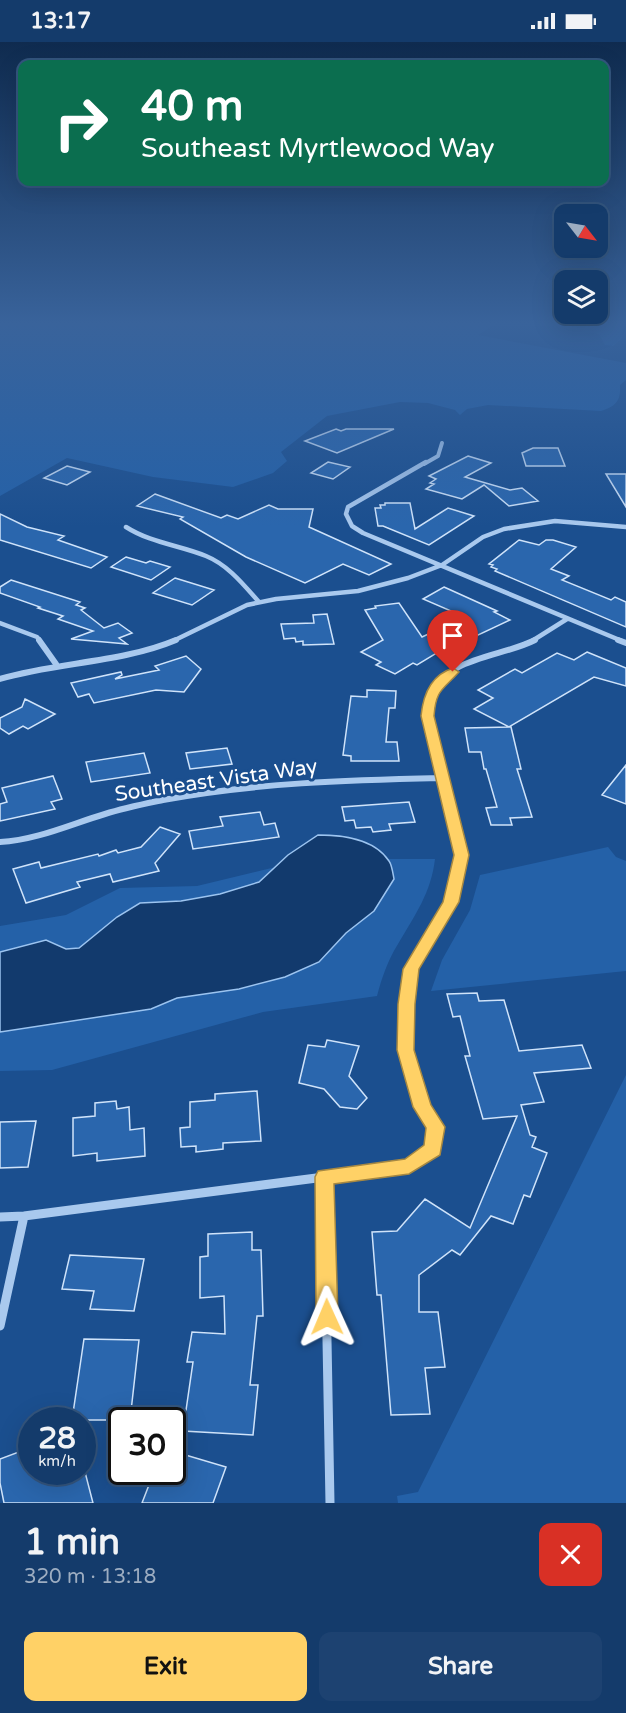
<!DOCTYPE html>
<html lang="en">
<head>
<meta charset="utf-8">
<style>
  body { margin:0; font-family:"Varela Round",sans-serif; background:#1d4271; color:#f1f3f6; height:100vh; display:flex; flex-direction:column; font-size:22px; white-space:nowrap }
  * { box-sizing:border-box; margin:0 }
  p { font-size:20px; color:#9dadc1 }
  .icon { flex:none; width:33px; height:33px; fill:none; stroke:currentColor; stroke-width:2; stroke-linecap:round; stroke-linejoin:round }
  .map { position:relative; height:1461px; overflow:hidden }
  .details { display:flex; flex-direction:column; background:#143b6b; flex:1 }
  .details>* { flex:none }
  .banner { position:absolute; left:18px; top:18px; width:591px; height:126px; border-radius:12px; box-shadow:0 6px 24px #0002,0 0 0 2px #33557e; background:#0b6e4f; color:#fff; overflow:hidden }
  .needle { width:39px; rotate:121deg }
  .fabs { position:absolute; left:554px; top:162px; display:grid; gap:12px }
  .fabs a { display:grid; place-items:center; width:54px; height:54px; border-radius:12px; background:#143b6b; box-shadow:0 6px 24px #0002,0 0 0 2px #33557e; font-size:30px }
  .speed { position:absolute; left:18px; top:1365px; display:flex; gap:12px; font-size:30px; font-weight:700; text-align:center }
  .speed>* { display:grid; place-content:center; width:78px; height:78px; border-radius:50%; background:#143b6b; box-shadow:0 6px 24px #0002,0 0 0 2px #33557e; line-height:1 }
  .speed small { font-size:15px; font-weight:400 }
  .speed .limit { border:3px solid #111; border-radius:9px; background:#fff; color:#111 }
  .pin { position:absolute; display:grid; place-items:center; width:51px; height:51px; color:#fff; margin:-62px -26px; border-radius:50% 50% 50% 0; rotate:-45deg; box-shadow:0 0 6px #0007 }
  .pin .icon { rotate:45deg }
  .me { position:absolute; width:66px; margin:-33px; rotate:359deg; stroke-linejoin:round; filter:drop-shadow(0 0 4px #0008) }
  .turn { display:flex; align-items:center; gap:21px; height:126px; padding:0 24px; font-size:27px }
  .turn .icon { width:78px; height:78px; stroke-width:2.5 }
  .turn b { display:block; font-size:42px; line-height:51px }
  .round { display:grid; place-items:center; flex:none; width:63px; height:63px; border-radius:12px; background:#1d4271 }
  .head { display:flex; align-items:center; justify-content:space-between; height:102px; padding:0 24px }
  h1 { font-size:36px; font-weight:700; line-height:45px }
  .action { display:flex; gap:12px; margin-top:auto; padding:12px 24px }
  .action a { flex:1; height:69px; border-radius:12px; background:#ffd166; color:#111; font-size:24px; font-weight:700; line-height:69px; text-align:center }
  .action a+a { background:#1d4271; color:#f1f3f6 }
  .status { display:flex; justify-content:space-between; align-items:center; height:42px; padding:0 30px; background:#143b6b; direction:ltr }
  .status svg { height:16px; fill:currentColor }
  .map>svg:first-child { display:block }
</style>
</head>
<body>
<div class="status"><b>13:17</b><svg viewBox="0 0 49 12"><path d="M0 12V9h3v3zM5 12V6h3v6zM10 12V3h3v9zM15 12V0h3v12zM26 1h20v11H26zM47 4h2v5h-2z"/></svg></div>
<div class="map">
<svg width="626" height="1461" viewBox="0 0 626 1461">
  <rect width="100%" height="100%" fill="#1b4f8f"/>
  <path fill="#2461a8" d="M0 281H497L478 293 626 321V338L620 343C621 359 616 364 601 369L488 363 467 367 460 373 455 368 428 361 400 360 327 374 281 410 287 419 273 431 233 445 153 435 67 416 0 454Z
    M532 281H626L624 282 622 296 613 304 605 303 599 292Z
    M608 805 616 815 626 819V929L431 949 442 918 470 868 480 833Z
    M309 817H435C431 851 415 873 398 902 388 918 382 935 377 954L263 970 52 1028 0 1029V884L66 873 120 846 197 844Z
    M626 1033V1461H398L397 1454 418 1450Z"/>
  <path fill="#123a6d" stroke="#9cc4f0" stroke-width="1.5" d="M318 793C342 793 374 796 389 819 392 823 393 832 394 837L374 869 346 891 319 920 285 935 239 947 177 956 151 967 0 990V910L46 898 66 907 79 906 117 875 140 861 181 859 220 852 259 840 288 813Z"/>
  <path fill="#2a66ad" stroke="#cfe3fa" stroke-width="1.5" d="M336 387 341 389 346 387H394L337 411 305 399Z
    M533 406H558L565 424H526L522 411Z
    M468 414 491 421 465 435 510 448 522 446 538 459 509 464 484 443 462 457 426 447 434 442 430 441 436 437 429 434Z
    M328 420 350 425 333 437 311 431Z
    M67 424 90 430 67 443 44 436Z
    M606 432H626V465Z
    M155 452 221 476 227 473 238 477 269 463 278 467H313L309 485 391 522 369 533 343 522 305 541 246 515 180 477 183 475 137 464Z
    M385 461H410L415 487 448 466 474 474 429 503 383 484H378L375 466H381L380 463H385Z
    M0 472 27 485 64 494 58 498 107 515 91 526 0 498Z
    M519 498 539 503 546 498H553L576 505 551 527 569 534 562 538 611 558 615 555 626 560V585L495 529 497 527 491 525 493 523 489 522Z
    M126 515 146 521 150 519 170 525 151 538 111 525Z
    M175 536 214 548 192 563 153 551Z
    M11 538 80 560 76 563 85 566 81 568 104 586 118 581 132 591 119 596 127 602 71 597 93 589 58 577 63 574 38 566 40 565 0 551V545Z
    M444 545 497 569 494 570 510 578 457 603 453 601 417 623 413 621 395 632 376 623 381 620 361 610 383 598 365 568 376 566 375 564 399 561 422 595 465 575 423 557Z
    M327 572 334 602 303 603V599L296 600 295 596 284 597 281 582 314 581 313 573Z
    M587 610 626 626V644L594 635 509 685 474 667 493 656 478 648 515 627 522 631 557 611 574 618Z
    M186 614 201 627 184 650 156 648 94 661 89 652 78 655 71 641 121 630 122 633 115 637 159 628 155 624Z
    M367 648 396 649 395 666H389L386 700H397L399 719H351V714L343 713 351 654 367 655Z
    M25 657 55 672 28 687 23 684 9 692 0 686V676L22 665Z
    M511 685 521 727H517L532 775 510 776 512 783H491L486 766 497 765 486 727H484L481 710H469L465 686Z
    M227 706 232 722 190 727 186 711Z
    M144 711 150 731 91 740 86 720Z
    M626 723V762L602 753Z
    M53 734 62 757 51 760 55 767 0 779V762L7 760 2 746Z
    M409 760 415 780 389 782 391 788 373 790 371 785 356 786 354 778 345 779 342 765Z
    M260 770 264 783 275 781 279 795 193 807 189 789 223 784 220 775Z
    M160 785 180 792 155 821 159 829 113 840 110 832 77 840 80 845 26 861 13 827 39 820 41 826 98 812 99 814 116 808 118 811 141 805Z
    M477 951 479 959 504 958 519 1009 582 1003 591 1026 534 1031 544 1060 521 1063 530 1093 536 1095 532 1105 547 1111 530 1155 524 1153 513 1182 491 1174 460 1213 452 1208 419 1233V1270H438L445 1325 425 1326 430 1372 391 1373 381 1253H377L372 1190 397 1189 425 1157 470 1186 517 1074 483 1077 465 1014H470L460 974 453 975 447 952Z
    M327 998 359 1004 349 1034 367 1056 357 1067 340 1065 324 1047 299 1041 308 1003 325 1005Z
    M257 1049 261 1099 223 1101V1107L196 1110V1104L181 1105 180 1086 190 1085V1060L215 1058V1052Z
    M116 1059 117 1067 129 1065 130 1088 144 1086 145 1114 97 1119V1111L73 1114V1076L95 1074V1061Z
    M36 1079 28 1125 0 1126V1080Z
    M252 1190V1208H261L263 1274H257L250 1343H258L253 1393 183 1389 193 1320H187L192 1290 225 1292 224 1254 200 1256V1215L208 1214V1192Z
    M70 1213 144 1217 134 1269 90 1267 94 1249 62 1247Z
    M84 1297 139 1298 130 1378H72Z
    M32 1405V1430H85L93 1461H4L0 1441V1417Z
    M172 1409 226 1425 213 1461H142L154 1430H172Z"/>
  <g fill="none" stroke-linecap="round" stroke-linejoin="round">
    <path stroke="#a9c9ee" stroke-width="4" d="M424 422 438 414 442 401"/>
    <path stroke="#a9c9ee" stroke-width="4.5" d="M426 420 348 465 346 472 352 484 363 491 622 599
      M126 485C151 501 179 503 206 514 228 523 243 542 259 560
      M0 581 37 595 40 599
      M173 599 247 563 276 557 358 549 408 536 442 523 483 495 504 487 555 479 626 485
      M532 599 567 577"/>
    <path stroke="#a9c9ee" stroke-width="6" d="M39 598 56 622
      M618 598 626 601
      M0 637C57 620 121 621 176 598
      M0 800C37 798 71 782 105 772 124 766 144 762 163 758 255 741 348 738 441 736
      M460 823 462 813 427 673C428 667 427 660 429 654 446 615 502 615 535 598"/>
    <path stroke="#a9c9ee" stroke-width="8" d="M434 1106 436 1085 422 1065 406 1008V962L411 927 451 860 460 822"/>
    <path stroke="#a9c9ee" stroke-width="9" d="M324 1135 330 1461
      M0 1175 24 1174 409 1124 434 1107V1104
      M0 1284 24 1174"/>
  </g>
  <linearGradient id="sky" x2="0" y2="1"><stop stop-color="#0f2b4f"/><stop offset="0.58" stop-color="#39639b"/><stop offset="1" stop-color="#39639b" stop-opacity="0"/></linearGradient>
  <rect width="626" height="485" fill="url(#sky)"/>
  <path fill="#ffd166" stroke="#a68842" stroke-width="1.5" d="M453 626 459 630C443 648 436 647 434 674L469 813 459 860 419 927 415 962 414 1008 431 1063 445 1085 440 1113 409 1132 334 1142 338 1275 334 1282 327 1284 320 1282 316 1275 315 1135 318 1129 405 1117 424 1103 426 1086 413 1065 397 1008 398 962 403 927 443 860 454 813 421 674C423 653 431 633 453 626Z"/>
  <g text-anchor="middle" stroke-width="6" stroke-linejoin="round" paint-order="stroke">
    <g font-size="21" fill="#fff" stroke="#1b4f8f">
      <text transform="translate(216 738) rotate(-8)" y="7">Southeast Vista Way</text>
    </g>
  </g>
</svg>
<div class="fabs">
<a><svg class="needle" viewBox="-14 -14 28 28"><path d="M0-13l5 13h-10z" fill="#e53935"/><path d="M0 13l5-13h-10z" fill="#9dadc1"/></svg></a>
<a><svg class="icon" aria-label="layers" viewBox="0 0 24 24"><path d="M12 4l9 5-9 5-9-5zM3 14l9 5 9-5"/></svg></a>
</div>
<div class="speed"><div>28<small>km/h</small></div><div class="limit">30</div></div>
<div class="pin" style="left:453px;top:630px;background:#d93025"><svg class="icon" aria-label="arrive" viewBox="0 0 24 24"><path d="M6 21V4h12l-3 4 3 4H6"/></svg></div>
<svg class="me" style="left:327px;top:1275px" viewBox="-20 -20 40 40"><path d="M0-17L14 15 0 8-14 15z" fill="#ffd166" stroke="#fff" stroke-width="4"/></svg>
<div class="banner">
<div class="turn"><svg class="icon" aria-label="right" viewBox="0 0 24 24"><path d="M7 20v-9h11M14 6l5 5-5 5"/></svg><div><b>40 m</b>Southeast Myrtlewood Way</div></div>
</div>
</div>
<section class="details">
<div class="head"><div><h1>1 min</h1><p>320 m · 13:18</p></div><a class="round" style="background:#d93025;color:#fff"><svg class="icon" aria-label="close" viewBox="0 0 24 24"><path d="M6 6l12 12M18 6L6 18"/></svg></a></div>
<div class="action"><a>Exit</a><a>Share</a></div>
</section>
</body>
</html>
